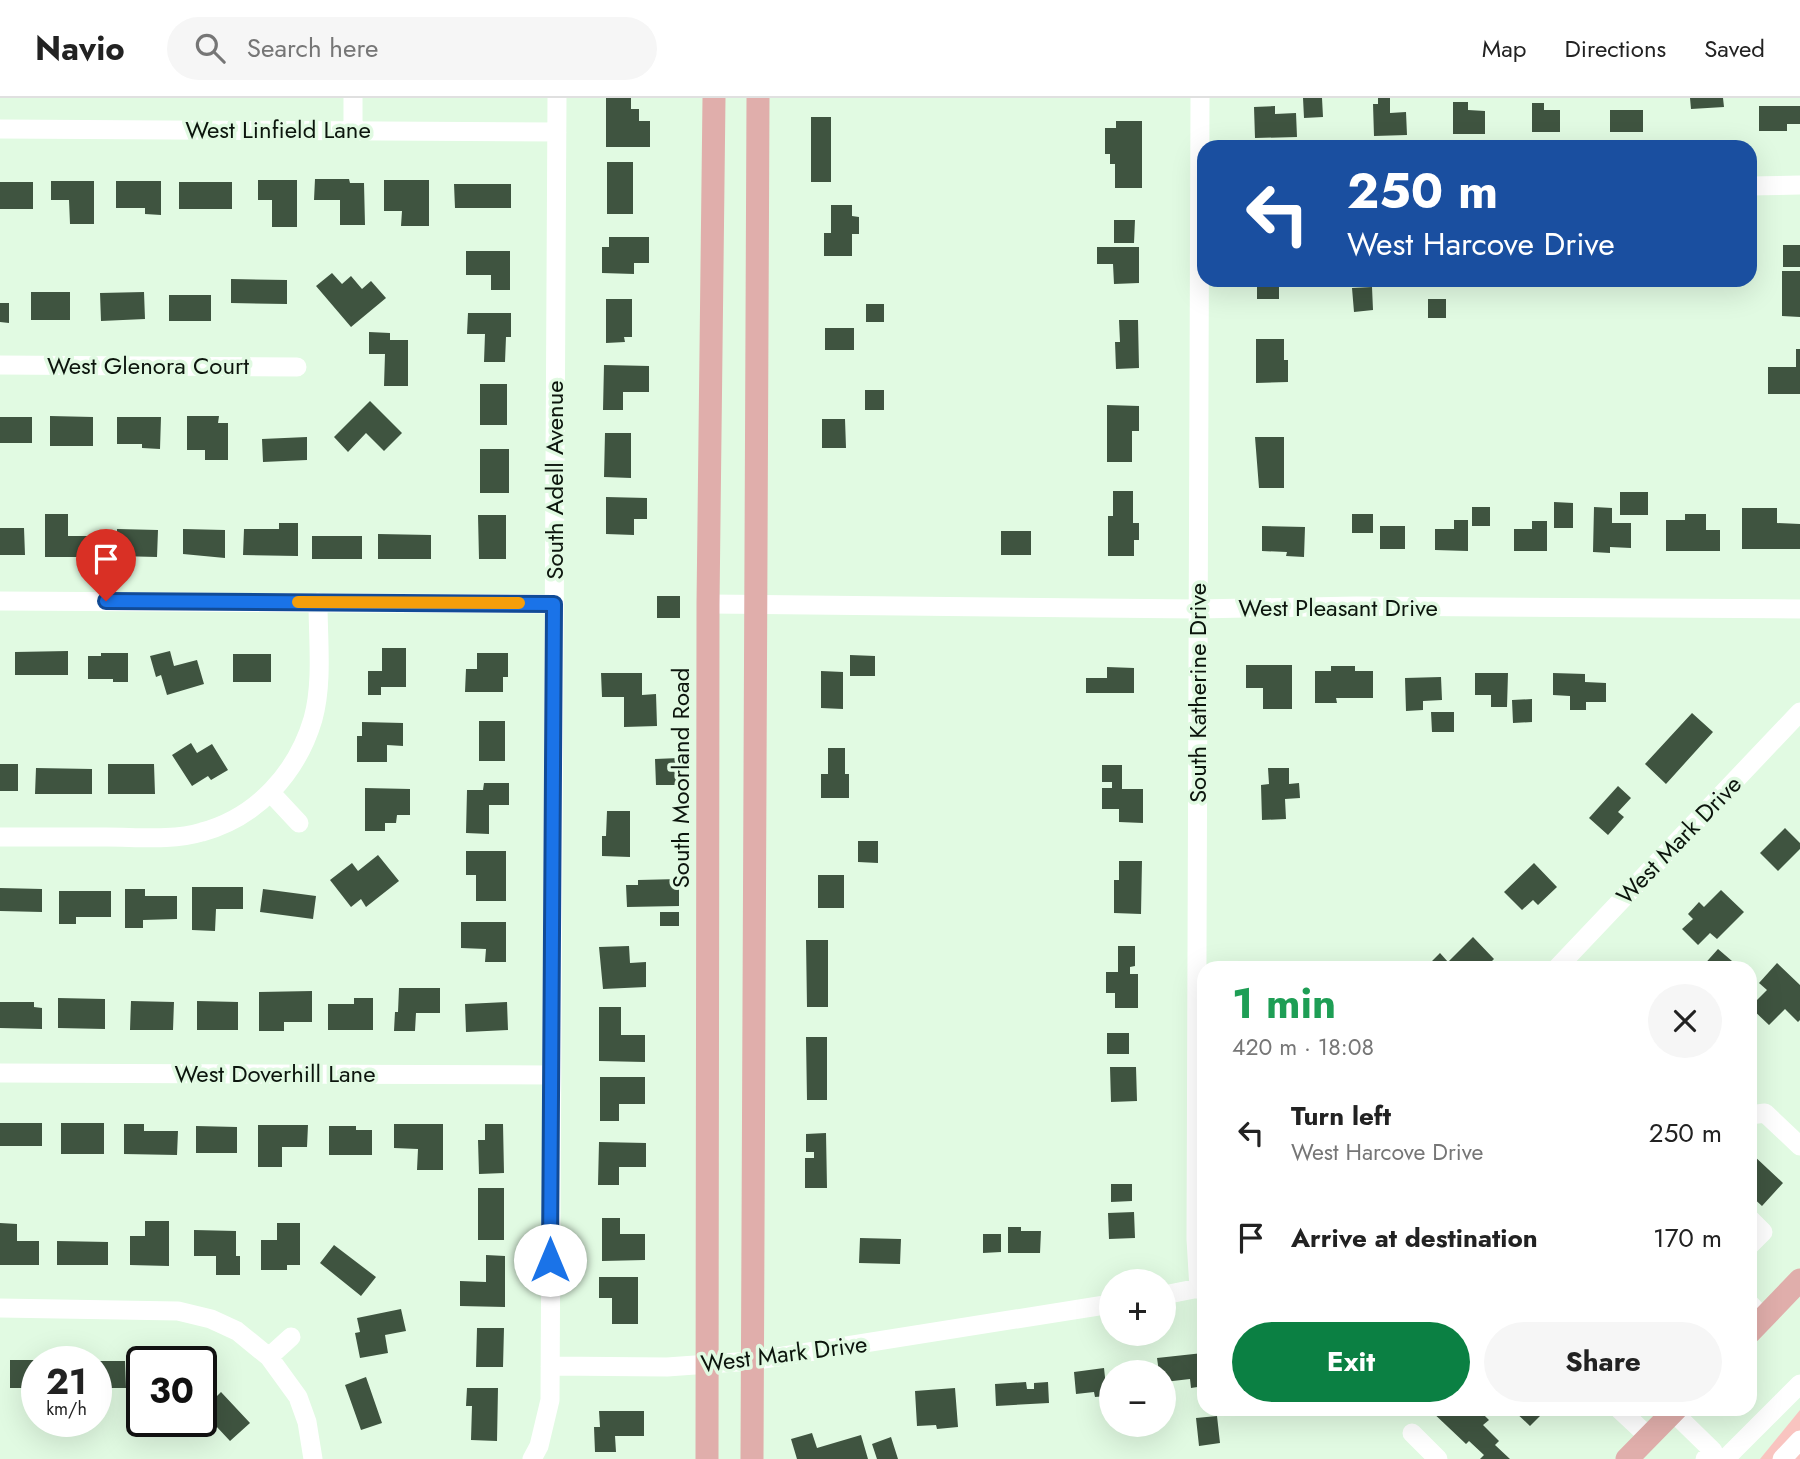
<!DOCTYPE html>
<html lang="en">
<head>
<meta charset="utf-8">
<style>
  body { margin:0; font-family:Jost,sans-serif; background:#f6f6f6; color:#222; height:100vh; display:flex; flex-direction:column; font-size:26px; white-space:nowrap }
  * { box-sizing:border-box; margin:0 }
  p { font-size:23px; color:#767676 }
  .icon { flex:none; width:38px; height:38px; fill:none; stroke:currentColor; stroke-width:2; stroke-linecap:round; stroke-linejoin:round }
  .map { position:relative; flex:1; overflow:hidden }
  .details { position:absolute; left:1197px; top:863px; width:560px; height:455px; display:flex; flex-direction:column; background:#fff; border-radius:21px; box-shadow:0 7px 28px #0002 }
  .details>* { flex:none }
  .hud { position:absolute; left:1197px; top:42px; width:560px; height:147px; border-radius:21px; box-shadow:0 7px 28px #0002; background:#1a4fa0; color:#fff; overflow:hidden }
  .tools { position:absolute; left:1099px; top:1171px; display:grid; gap:14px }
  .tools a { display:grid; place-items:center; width:77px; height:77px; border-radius:50%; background:#fff; box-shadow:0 7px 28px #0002; font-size:35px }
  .speed { position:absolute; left:21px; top:1248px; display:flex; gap:14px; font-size:35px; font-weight:700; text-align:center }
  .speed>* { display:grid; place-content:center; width:91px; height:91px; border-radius:50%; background:#fff; box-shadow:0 7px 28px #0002; line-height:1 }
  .speed small { font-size:18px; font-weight:400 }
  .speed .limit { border:4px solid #111; border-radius:10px; background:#fff; color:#111 }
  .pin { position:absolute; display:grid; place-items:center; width:60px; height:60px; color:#fff; margin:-72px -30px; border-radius:50% 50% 50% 0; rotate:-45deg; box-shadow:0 0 7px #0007 }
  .pin .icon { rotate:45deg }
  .me { position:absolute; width:77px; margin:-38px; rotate:0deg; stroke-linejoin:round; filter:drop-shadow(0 0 5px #0008) }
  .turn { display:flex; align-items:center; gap:24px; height:147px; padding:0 35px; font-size:32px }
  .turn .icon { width:91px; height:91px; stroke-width:2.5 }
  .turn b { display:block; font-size:49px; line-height:60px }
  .round { display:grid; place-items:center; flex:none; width:74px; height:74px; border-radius:37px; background:#f6f6f6 }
  .head { display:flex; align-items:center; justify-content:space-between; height:119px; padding:0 35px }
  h1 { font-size:42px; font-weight:700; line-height:52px; color:#1e9e55 }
  .cta { display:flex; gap:14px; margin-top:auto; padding:14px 35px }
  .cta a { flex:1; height:80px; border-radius:42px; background:#0b8043; color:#fff; font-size:28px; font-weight:700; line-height:80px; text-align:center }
  .cta a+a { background:#f6f6f6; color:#222 }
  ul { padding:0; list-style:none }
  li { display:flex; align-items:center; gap:21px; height:105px; padding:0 35px }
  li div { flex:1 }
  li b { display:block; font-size:26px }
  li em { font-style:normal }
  header { display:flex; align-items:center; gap:42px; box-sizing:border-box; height:98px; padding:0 35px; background:#fff; border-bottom:2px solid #e0e0e0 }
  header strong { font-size:33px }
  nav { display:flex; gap:38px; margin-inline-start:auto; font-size:24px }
  .search { width:490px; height:63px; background:#f6f6f6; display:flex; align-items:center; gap:18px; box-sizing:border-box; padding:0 24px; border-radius:38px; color:#767676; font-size:26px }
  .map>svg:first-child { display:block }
</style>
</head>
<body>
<header>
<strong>Navio</strong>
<div class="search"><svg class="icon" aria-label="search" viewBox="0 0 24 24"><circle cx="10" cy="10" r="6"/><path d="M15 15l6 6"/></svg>Search here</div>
<nav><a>Map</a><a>Directions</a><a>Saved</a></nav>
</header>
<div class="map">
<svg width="1800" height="1361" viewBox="0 0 1800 1361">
  <rect width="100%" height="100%" fill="#e1fae2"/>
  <path fill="#f9c4c0" d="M1800 1312V1361H1760Z"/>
  <path fill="#3f5440" d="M606 0H631V11H639V23H650V49H606Z
    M1303 0H1322L1323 19 1304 20Z
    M1378 0H1390V15L1406 14 1407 37 1374 38 1373 6H1378Z
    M1690 0H1723L1724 9 1691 11Z
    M1453 4H1468V12L1485 13V36H1453Z
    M1532 5H1544V12H1560V34H1532Z
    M1275 8V16L1296 15 1297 39 1255 40 1254 9Z
    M1759 8H1800V26H1787V33H1759Z
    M1610 12H1643V34H1610Z
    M811 19H831V84H811Z
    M1116 23H1142V90H1115V66H1110V56H1105V30H1116Z
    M607 64H633V116H607Z
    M315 81H349L350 85H364L365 127H340V102H314Z
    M258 82H297V129H272V102H258Z
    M384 82H429V128H401L402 113H384Z
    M51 83H94V126H70L69 102H51Z
    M116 83H161V117L145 116V110H116Z
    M0 84H33V111H0Z
    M179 84H232V111H179Z
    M454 86H511V110H455Z
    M831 107H852V118L859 119V136H852V158H824V135H831Z
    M1114 122H1135L1134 145H1114Z
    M609 139H649V165H634V176L602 175V149H609Z
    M1783 147H1800V169H1783Z
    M1097 149H1139V185L1114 186 1113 166H1097Z
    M466 153H510V192H491V177H466Z
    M1782 173H1800V219L1782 218Z
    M332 175 342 186 351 178 362 191 371 183 386 200 351 229 316 188Z
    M231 181 287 182V206L231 205Z
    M1257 182H1279V201H1257Z
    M1588 182H1647V186H1588Z
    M1372 189 1373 212 1354 214 1352 190Z
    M31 194H70V222H31Z
    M144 194 145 221 101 223 100 195Z
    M169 197H211V223H169Z
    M606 201H632V239H624L625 244 606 245Z
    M1428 201H1446V220H1428Z
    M0 205H9V225L0 224Z
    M866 206H884V224H866Z
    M468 215H511V239H506L505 264H484L485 236H467Z
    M1119 222H1138L1139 270 1116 271 1115 244H1120Z
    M825 230H854V252H825Z
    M369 234 390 235V242H408V288H384L385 256H369Z
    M1256 241H1284V262H1288V284L1256 285Z
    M1796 251H1800V296H1768V269H1796Z
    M604 267 649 268V294H623V312H603Z
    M480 286H507V327H480Z
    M865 292H884V312H865Z
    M370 303 402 335 384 353 366 335 348 354 334 339Z
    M1107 307 1139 308V333H1132V364H1107Z
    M50 318 93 319V348H50Z
    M187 318H219L218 325H228V362H205V352H187Z
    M0 319H32V345H0Z
    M117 319H161L160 351 142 350V346H117Z
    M822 321H845L846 350H822Z
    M605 335H631V380L604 379Z
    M307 339V362L263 364 262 341Z
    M1255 339H1284V390H1259Z
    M480 351H509V395H480Z
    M1113 393H1133V425H1139V442H1134V458H1108V418H1113Z
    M1620 394H1648V417H1620Z
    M606 399 647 400V421H634V437L606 436Z
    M1554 404 1573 405V430H1554Z
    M1472 409H1490V428H1472Z
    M1594 409 1612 410V425H1631V450L1610 449V455L1593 454Z
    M1742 410H1777V425L1800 426V451H1742Z
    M45 416H68V438H95V459H45Z
    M1352 416H1373V435H1352Z
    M1685 416H1706V432H1720V453H1666V422H1685Z
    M478 417H506V461H479Z
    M1454 422H1468V453L1435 452V431H1454Z
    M1532 423H1547V453H1514V431H1532Z
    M279 425H298V458L243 457 244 431H279Z
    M1262 428 1305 429 1304 459 1286 458 1287 454 1262 453Z
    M1380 428H1405V451H1380Z
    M0 430H24L25 457H0Z
    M117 431 158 432 157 459 117 458Z
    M183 431 225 432V460L183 456Z
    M1001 433H1031V457H1001Z
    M378 436 431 437V461H378Z
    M312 438H362V461H312Z
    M657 498H680V520H657Z
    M382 550H406V589H381V597H368V573H382Z
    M68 553V577H15V554Z
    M170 553 174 568 197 562 204 586 167 597 161 577 156 579 150 558Z
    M101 555H128V584H113V581H88V558H101Z
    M477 555H508V579H503V594H465L466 571H477Z
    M233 556H271V584H233Z
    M850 557 875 558V578H850Z
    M1246 567H1292V611H1263V590H1246Z
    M1331 568H1355V573H1373V600H1336L1337 605H1315V573H1331Z
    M1107 569 1134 570V595H1086V580H1107Z
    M821 573 843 574V611L821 610Z
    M601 575H642V597L656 596 657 628 624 629V599H602Z
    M1475 575H1508L1507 609H1491V597H1475Z
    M1553 575 1585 576V584L1606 585V604H1586V612H1570V598L1553 597Z
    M1441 579 1442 602 1423 603V612L1406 613 1405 580Z
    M1532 601V624L1513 625 1512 602Z
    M1431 614H1454V634H1432Z
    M1692 615 1713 634 1666 686 1645 666Z
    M479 623H505V663H479Z
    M362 624 403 625V648L387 647V664H357V638H362Z
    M191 645 197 655 212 646 228 672 211 682 208 678 192 688 172 657Z
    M828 650H845V676H849V700H821V676H828Z
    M679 660 680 687H656L655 661Z
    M0 666H18V693H0Z
    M108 666H154L155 696H108Z
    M1102 667H1122V691H1143V725L1119 724V711H1102V690H1112V684H1102Z
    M36 670 92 671V696H35Z
    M1268 670H1289V686L1299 685 1300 700 1285 701 1286 721 1262 722 1261 687 1269 686Z
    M484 685H509V707H489V736L466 735 467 692H483Z
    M1618 688 1631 700 1618 714 1624 719 1608 737 1589 720Z
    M365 690 410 691V717H397L396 725H385V733H365Z
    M607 713H630V759L602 758V738H606Z
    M1785 730 1800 745V751L1778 773 1760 755Z
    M858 743H878V765L858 764Z
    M466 753H506V803H476V777H466Z
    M378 757 399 783 366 809 361 801 351 809 330 782 352 765 358 773Z
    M1119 763H1142L1141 816 1114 815V782H1119Z
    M1534 765 1557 789 1538 807 1533 802 1522 812 1504 794Z
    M818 777H844V810H818Z
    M679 781V808L627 809 626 787H638V782Z
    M192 789H243V811H216L215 833 192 832Z
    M0 790 42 791V814L0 813Z
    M125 791H145V798H177V821L143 822V830H125Z
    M263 791 316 798 313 821 260 814Z
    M1721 792 1744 814 1717 841 1710 835 1698 847 1682 831 1693 821 1688 816 1699 804 1704 809Z
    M59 793H111V819H76V826H59Z
    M660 814H679V828H660Z
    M461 824H506V864H485L486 851 461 850Z
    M1473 839 1494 861 1485 870H1425L1440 855 1448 864Z
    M806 842H828V909H807Z
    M629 848 630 865 646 864V889L603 891 599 849Z
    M1118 848H1135V868L1130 869V876H1138V910H1115V895H1106V874H1118Z
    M1718 851 1732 863 1725 870H1701Z
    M1777 865 1800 887V922L1798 924 1785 911 1769 927 1750 909 1767 892 1759 885Z
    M399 890H440V915H416L415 933H394L395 914H398Z
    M312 893V924H284V933H259V894Z
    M58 900 105 901V931L58 930Z
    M354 900H373V932H328V906H354Z
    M131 903 174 904 173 932H130Z
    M197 903 238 904V932H197Z
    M0 904H34V909L42 910V931L0 930Z
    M507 904 508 932 466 934 465 906Z
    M599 909H621V937H645V964L599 963Z
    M1107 935H1129V956H1107Z
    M806 939H827V1002H807Z
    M1110 969H1136L1137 1003 1111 1004Z
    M600 979H645V1006H619V1023H600Z
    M0 1025H42V1048H0Z
    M61 1025H104V1056H61Z
    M124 1026H144V1033H178L177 1057 124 1056Z
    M394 1026H443V1072H417L418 1051 394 1050Z
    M485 1026H503L504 1075 479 1076 478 1042H485Z
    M258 1027H308L307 1049H282V1069H258Z
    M196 1028 237 1029V1055H196Z
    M329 1028H356V1032H372V1057H329Z
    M826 1035 827 1090H805V1060H814V1054H806V1036Z
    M599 1044 646 1045V1069H619V1087H598Z
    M1752 1056 1783 1085 1762 1108 1750 1097V1059Z
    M1111 1086H1132V1103L1111 1104Z
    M478 1090H504V1142H478Z
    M1134 1114 1135 1140 1109 1141 1108 1115Z
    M602 1120H620V1136H645V1162L602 1163Z
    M145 1123H169V1168L130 1167V1138H145Z
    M0 1125 17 1126V1143H39V1167H0Z
    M277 1125H300V1167H287V1172H261V1142H277Z
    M1008 1129H1021V1133H1041L1040 1155H1008Z
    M194 1132 236 1133V1158H240V1177H216V1158H194Z
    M983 1136H1001V1154L983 1155Z
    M860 1140 901 1141 900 1166 859 1165Z
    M57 1143 108 1144V1167H57Z
    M334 1147 376 1179 361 1198 320 1165Z
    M486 1157 505 1158V1209L460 1208V1183L486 1184Z
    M599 1179H638V1226H612V1200H599Z
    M401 1211 406 1233 385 1237 388 1255 360 1260 355 1235 360 1234 357 1220Z
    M477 1230H504L503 1269H476Z
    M1203 1255 1204 1288 1191 1290 1190 1281 1164 1284V1274H1159L1157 1260Z
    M10 1262H37V1290H10Z
    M125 1263 126 1290H96V1263Z
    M1104 1270 1107 1298 1095 1299 1094 1294 1076 1296 1074 1274Z
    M366 1279 382 1325 361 1332 345 1287Z
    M1026 1284 1027 1291H1034V1285L1048 1284 1049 1305 996 1308 995 1286Z
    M467 1290H498L497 1343 471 1342 472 1308H466Z
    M955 1290 958 1329 937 1331 936 1327 917 1328 915 1293Z
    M221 1294 250 1325 230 1343 202 1313Z
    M1429 1311H1478L1489 1322 1483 1327 1499 1343 1495 1347 1510 1361H1480L1484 1357 1469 1343 1466 1346Z
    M1512 1311H1547L1530 1328Z
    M599 1313H644V1338H615L616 1354H595L594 1329H600Z
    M1217 1318 1220 1345 1199 1348 1196 1320Z
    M812 1335 817 1350 861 1337 868 1361H797L791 1341Z
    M891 1339 898 1361H877L872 1346Z"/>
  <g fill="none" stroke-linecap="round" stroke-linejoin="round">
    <path stroke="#fff" stroke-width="19" d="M353 0V33
      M0 31 557 34
      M1750 88 1800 87
      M0 267 297 269
      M0 503 554 506
      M708 506 1198 511 1356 508 1800 511
      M271 695 299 725
      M0 739C36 739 71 739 107 739 138 739 172 743 202 734 257 719 297 675 313 621 323 585 318 542 318 504
      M1557 870 1800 614
      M0 975 550 977
      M1750 1017 1765 1015 1800 1048
      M1750 1121 1763 1134 1750 1147
      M1199 1191 1196 1141 1200 0
      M1164 1197 1204 1189
      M1750 1206 1763 1220
      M0 1210 178 1213 211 1221 237 1233 269 1259 298 1299 307 1324 313 1361
      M269 1259 291 1239
      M550 1268 667 1269 751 1263 1111 1206
      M1619 1311 1649 1339
      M1673 1314 1713 1353 1705 1361
      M1412 1335 1438 1361
      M532 1361 539 1348 550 1302 557 0
      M1725 1361 1800 1286
      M1782 1361 1800 1342"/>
    <path stroke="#e0aeab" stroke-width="23" d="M1750 1234 1800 1182
      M707 1361 708 506 714 0
      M752 1361 758 0
      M1627 1361 1676 1311"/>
  </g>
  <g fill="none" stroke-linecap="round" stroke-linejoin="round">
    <g stroke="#114b97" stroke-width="18">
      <path id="route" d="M106 503 554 506 550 1162"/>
    </g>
    <use href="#route" stroke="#1a73e8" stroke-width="12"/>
    <path stroke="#f59e0b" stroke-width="12" d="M298 504 519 505"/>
  </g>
  <g text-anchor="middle" stroke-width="7" stroke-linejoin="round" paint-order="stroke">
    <g font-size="24" fill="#0c150d" stroke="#e1fae2">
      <text x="278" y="40">West Linfield Lane</text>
      <text x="148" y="276">West Glenora Court</text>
      <text transform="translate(555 382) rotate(-90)" y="8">South Adell Avenue</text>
      <text x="1338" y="518">West Pleasant Drive</text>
      <text transform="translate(1198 595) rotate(-90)" y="8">South Katherine Drive</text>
      <text transform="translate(681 680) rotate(-90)" y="8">South Moorland Road</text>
      <text transform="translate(1679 742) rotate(-46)" y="8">West Mark Drive</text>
      <text x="275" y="984">West Doverhill Lane</text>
      <text transform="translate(784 1256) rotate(-7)" y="8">West Mark Drive</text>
    </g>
  </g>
</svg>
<div class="tools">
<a>+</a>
<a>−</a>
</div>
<div class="speed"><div>21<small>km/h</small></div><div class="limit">30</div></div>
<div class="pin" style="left:106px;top:503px;background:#d93025"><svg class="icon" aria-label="arrive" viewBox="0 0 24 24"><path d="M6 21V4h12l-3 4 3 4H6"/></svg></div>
<svg class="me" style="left:550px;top:1162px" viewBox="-20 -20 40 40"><circle r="19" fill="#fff"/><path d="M0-13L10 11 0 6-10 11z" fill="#1a73e8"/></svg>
<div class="hud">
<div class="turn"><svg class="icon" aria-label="left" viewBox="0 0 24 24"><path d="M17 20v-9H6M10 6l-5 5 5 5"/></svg><div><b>250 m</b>West Harcove Drive</div></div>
</div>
<section class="details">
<div class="head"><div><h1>1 min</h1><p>420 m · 18:08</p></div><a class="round"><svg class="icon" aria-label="close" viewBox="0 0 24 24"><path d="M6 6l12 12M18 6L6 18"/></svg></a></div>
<ul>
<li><svg class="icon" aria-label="left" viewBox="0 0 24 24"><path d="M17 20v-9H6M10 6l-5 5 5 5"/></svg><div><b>Turn left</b><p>West Harcove Drive</p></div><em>250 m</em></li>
<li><svg class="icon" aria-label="arrive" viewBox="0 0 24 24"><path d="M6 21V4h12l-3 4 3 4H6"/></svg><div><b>Arrive at destination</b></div><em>170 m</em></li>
</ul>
<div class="cta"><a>Exit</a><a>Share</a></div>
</section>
</div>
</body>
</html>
